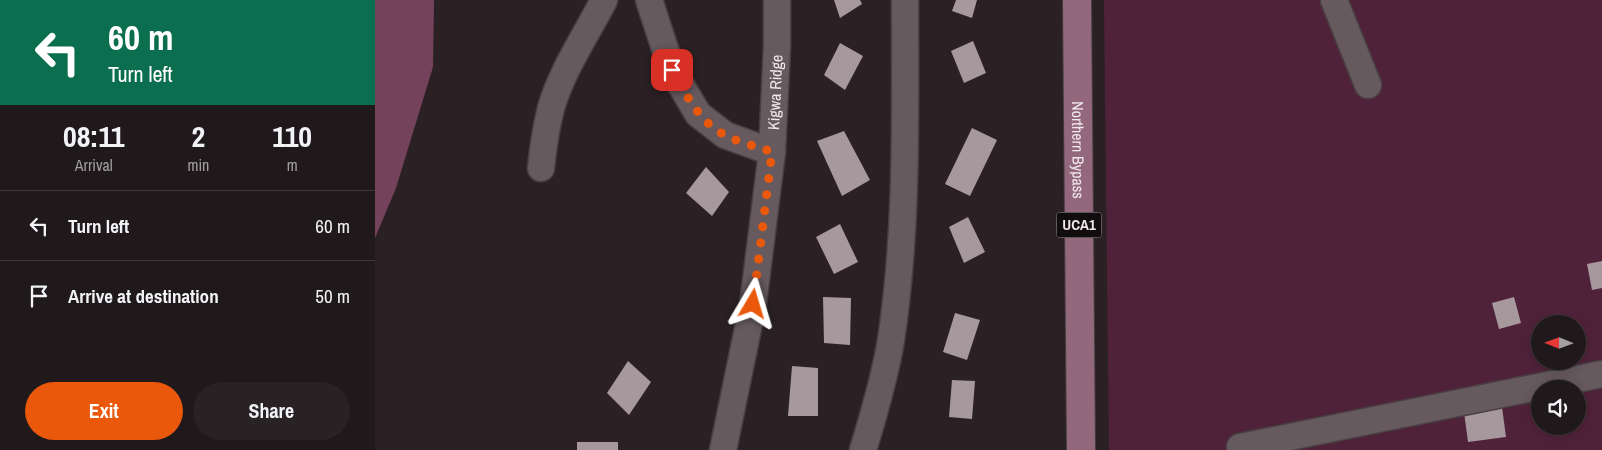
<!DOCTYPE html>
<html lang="en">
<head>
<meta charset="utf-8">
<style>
  body { margin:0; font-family:"Archivo Narrow",sans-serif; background:#282225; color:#f1f3f6; height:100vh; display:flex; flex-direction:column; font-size:19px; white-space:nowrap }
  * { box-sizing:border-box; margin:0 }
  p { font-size:16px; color:#a2a0a3 }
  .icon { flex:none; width:28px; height:28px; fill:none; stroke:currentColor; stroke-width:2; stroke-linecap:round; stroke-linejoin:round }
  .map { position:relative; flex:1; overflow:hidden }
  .sheet { display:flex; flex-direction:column; background:#20191c; width:375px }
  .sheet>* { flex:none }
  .top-card { background:#0b6e4f; color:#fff; overflow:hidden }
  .needle { width:32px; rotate:271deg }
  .tools { position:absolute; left:1156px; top:315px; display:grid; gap:10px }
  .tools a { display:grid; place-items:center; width:55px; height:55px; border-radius:50%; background:#20191c; box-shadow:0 2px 12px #0003,0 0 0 1px #3d383b; font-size:25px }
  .pin { position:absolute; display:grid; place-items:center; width:42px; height:42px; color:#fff; margin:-21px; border-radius:10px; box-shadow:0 2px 8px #0006 }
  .me { position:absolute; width:55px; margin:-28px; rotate:7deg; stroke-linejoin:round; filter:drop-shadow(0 0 4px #0008) }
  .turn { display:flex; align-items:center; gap:18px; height:105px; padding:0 25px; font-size:22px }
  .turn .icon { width:65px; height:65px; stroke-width:2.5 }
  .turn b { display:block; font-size:35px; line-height:42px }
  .eta { display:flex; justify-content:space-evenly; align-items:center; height:85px; text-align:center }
  .eta b { font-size:30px; font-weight:800; line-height:35px }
  .primary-button { display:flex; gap:10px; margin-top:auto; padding:10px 25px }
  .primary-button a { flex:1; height:58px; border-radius:30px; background:#ea580c; color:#fff; font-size:20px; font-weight:800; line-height:58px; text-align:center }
  .primary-button a+a { background:#282225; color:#f1f3f6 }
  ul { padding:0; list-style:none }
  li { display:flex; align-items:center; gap:15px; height:70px; padding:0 25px; border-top:1px solid #3d383b }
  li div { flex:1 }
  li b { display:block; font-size:19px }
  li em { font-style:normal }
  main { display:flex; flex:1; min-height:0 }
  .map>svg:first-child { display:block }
</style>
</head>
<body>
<main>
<section class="sheet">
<div class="top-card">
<div class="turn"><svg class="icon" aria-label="left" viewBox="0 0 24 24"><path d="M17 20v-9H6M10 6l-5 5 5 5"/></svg><div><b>60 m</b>Turn left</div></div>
</div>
<div class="eta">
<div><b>08:11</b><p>Arrival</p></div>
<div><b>2</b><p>min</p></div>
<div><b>110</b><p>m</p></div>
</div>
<ul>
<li><svg class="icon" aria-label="left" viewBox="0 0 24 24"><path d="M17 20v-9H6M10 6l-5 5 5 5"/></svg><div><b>Turn left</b></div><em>60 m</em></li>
<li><svg class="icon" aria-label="arrive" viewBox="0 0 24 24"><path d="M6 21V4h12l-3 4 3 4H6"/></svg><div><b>Arrive at destination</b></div><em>50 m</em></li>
</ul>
<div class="primary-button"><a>Exit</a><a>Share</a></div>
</section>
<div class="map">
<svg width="1227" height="450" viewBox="0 0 1227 450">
  <rect width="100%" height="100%" fill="#2b2125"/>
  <path fill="#502239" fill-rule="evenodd" d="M729 0H1227V450H734ZM1165 324H1202V361H1165ZM1165 389H1202V426H1165Z"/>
  <path fill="#75425b" d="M0 0H59L58 67 21 188 0 238Z"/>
  <path fill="#a6989d" d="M459 0H485L487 4 465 18Z
    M581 0H602L597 18 577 11Z
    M598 41 611 73 589 83 576 51Z
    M465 43 488 56 470 90 449 75Z
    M597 128 622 140 595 196 570 184Z
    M469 131 495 180 467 196 442 141Z
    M331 167 354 192 337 216 311 193Z
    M593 217 610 252 589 263 574 227Z
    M465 224 483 262 459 274 441 237Z
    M1227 261V288L1217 290 1212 264Z
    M448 297 476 298 475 345 449 343Z
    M1139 297 1146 323 1124 329 1117 303Z
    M580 313 605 320 592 360 568 352Z
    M253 361 276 382 254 415 232 393Z
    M417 366 443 368V416H413Z
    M577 380 600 381 597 419 574 417Z
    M1127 407 1131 437 1093 442 1089 412Z
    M202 442H243V450H202Z"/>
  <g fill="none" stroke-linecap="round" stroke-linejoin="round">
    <g stroke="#483f43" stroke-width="29">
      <g id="minor">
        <path d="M274 0 297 70 323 114 350 135 397 152"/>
        <path d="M959 0 993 85"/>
        <path d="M166 168C168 148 171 128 176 108 187 70 211 35 229 0"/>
        <path d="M865 447 1227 374"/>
        <path id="s1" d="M348 450 378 304 397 152 402 46V0"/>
        <path d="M488 450C499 414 510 377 516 340 533 228 530 113 530 0"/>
      </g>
    </g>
    <g stroke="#483f43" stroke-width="30">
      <g id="major">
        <path id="s2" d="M702 0 706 450"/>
      </g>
    </g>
    <use href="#minor" stroke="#665a5f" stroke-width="26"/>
    <use href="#major" stroke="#94687c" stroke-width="28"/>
  </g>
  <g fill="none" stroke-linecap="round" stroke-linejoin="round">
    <path stroke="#ea580c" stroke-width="9" stroke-dasharray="0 16.2" d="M297 70C311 94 324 122 350 135 364 143 382 146 397 152L378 304"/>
  </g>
  <g text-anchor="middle" stroke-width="5" stroke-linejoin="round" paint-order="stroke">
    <rect fill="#110c0e" stroke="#aca5a8" stroke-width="1" x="681.5" y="212.5" width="45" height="25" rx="4"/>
    <g font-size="15" font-weight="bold" fill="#efe7ea">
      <text x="704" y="230">UCA1</text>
    </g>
    <g font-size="16" fill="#efe7ea" stroke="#110c0e">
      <text dy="6" stroke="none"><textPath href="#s1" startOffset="362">Kigwa Ridge</textPath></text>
      <text dy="6" stroke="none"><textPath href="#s2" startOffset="150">Northern Bypass</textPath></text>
    </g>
  </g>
</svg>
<div class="tools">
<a><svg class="needle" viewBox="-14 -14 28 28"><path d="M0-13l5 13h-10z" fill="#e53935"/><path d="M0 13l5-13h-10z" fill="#a2a0a3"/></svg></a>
<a><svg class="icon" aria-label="sound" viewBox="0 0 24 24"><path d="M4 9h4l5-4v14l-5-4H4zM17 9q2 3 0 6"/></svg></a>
</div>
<div class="pin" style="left:297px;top:70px;background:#d93025"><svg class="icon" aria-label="arrive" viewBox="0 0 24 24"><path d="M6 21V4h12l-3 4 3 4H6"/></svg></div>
<svg class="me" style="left:378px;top:304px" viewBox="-20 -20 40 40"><path d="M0-17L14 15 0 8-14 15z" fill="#ea580c" stroke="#fff" stroke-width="4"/></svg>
</div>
</main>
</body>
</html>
